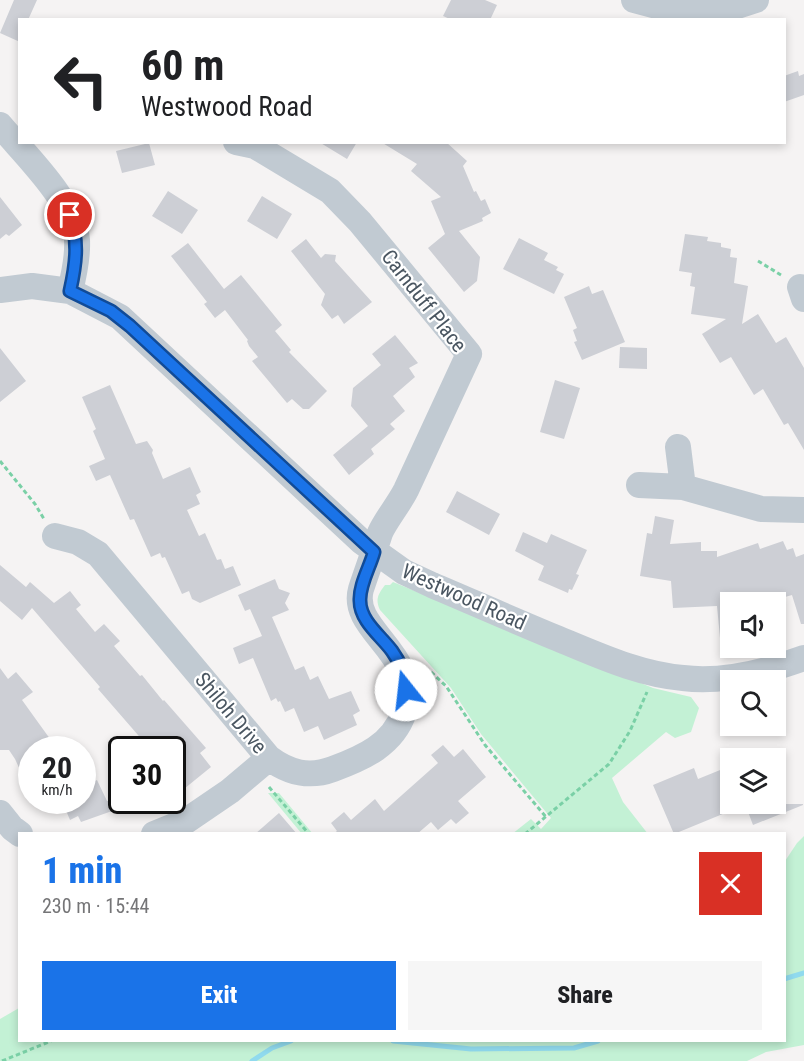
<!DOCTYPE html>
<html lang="en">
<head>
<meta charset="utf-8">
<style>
  body { margin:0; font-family:"Roboto Condensed",sans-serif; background:#f6f6f6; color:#202124; height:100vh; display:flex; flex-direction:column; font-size:22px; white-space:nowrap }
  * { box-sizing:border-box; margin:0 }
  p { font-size:20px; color:#757577 }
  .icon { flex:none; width:33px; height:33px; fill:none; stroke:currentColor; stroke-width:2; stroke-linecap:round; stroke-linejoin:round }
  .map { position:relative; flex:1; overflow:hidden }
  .sheet { position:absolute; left:18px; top:832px; width:768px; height:210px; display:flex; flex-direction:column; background:#fff; border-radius:0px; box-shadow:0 3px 9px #0003 }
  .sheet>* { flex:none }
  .guide { position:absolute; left:18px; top:18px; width:768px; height:126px; border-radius:0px; box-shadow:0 3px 9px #0003; background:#fff; color:#202124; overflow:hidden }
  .fabs { position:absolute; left:720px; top:592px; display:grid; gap:12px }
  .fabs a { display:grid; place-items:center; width:66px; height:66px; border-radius:0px; background:#fff; box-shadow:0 3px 9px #0003; font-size:30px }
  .speed { position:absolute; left:18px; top:736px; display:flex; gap:12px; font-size:30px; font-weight:700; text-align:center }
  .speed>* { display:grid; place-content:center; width:78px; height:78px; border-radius:50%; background:#fff; box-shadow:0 3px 9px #0003; line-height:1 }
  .speed small { font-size:15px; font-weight:400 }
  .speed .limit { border:3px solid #111; border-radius:9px; background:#fff; color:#111 }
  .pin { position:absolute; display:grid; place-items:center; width:51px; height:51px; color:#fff; margin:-26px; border:3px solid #fff; border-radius:50%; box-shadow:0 2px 6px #0007 }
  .me { position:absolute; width:66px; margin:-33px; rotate:344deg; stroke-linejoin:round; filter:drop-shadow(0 0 4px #0008) }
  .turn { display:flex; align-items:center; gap:21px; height:126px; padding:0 24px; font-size:27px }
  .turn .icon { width:78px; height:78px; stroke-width:2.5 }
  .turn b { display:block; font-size:42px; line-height:51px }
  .round { display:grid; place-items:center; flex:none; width:63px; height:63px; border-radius:0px; background:#f6f6f6 }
  .headline { display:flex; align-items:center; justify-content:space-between; height:102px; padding:0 24px }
  h1 { font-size:36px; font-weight:800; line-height:45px; color:#1a73e8 }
  .primary-button { display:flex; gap:12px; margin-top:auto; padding:12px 24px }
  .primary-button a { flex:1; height:69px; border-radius:0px; background:#1a73e8; color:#fff; font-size:24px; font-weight:800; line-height:69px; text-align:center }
  .primary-button a+a { background:#f6f6f6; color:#202124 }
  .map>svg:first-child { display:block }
</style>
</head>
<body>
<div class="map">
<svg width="804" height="1061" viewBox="0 0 804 1061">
  <rect width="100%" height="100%" fill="#f5f3f3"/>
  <path fill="#c3f1d5" d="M393 582 653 688 691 697 699 708 691 732 675 738 666 732 612 778 623 802 648 834H512L531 819 541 829 551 818 481 734 451 688 380 610C375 600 378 594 385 585H390Z
    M268 793H279L313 834H302Z
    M804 836V1045L766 1052 747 1061H0V1019L19 1008 20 1041H784L785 861 797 843Z"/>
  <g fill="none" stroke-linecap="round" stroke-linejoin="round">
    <path stroke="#90daee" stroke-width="5" d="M784 979 804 973
      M393 1041 471 1049 574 1048 598 1041
      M252 1061 272 1048 291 1041"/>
  </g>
  <path fill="#cdcfd5" d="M14 0H37L28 20H20V42L0 33Z
    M451 0H485L497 5 490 20H452L443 16Z
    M798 71 799 76 804 74V95L784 102V76Z
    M319 142H357L347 159Z
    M381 142H446L467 161 463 166 474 192 476 191 481 201 485 199 491 213 482 218 483 221 459 231 480 257 477 281 464 292 428 248 445 234 431 201 441 197 411 171 417 164Z
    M149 143 155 165 122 173 116 151Z
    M168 191 198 210 182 234 152 216Z
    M262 196 292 214 277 239 247 221Z
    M0 197 22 225 9 236 6 234 0 239Z
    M685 234 708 237 707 241 721 243V247L731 249 730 257 737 258 734 283 748 286 742 324 758 314 776 343 786 337 804 368V450L788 423 784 425 763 389 754 395 731 357 720 363 702 334 726 319 691 314 695 287 690 286 692 273 679 271Z
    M519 238 548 253 544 260 558 267 556 270 564 274 554 294 503 269Z
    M306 239 321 258 325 254 336 255 335 261 372 302 344 324 338 315 332 319 321 305 325 294 291 251Z
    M188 243 224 289 241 275 282 325 275 331 291 350 289 352 327 391 309 409H303L292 399 287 403 252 361 258 357 249 346 247 341 248 340 225 310 215 318 204 304 207 302 171 256Z
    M589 286 592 294 603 290 625 342 582 360 574 342 577 341 573 330 577 328 564 297Z
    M395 335 418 363 409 368 415 377 393 396 405 411 390 424 395 429 371 449 374 454 349 475 333 455 368 426 351 406 353 388 381 365 372 354Z
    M620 347 647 348V369L619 368Z
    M0 348 26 381 0 402Z
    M555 380 580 388 564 439 540 432Z
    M110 385 136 444 147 441 153 450 152 453 163 479 190 467 201 492 196 495 200 504 187 510 199 536 205 533 217 560 221 559 225 569 233 566 241 585 200 603 192 599 189 591 182 594 165 557 162 558 160 553 151 557 134 519 130 520 110 475 96 481 89 466 105 459 93 431 96 429 82 397Z
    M457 491 500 514 489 535 446 512Z
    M655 516 674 520 670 544 701 542V551H717V557L758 543 760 549 783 541 787 550 793 548 796 557 804 554V624H801L792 595 764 603H730V638H720L717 606 673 608 671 581 640 576 647 533 652 534Z
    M523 532 547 543 551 534 587 550 576 574 579 575 572 590 569 589 568 593 538 580 544 566 515 551Z
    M0 565 26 587 30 582 54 603 70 591 81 605 76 609 95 632 104 624 120 641 114 646 140 676 142 675 163 701 164 700 206 748 200 753 211 767 179 793 172 785V750H151L98 689 100 687 32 608 22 620 0 601Z
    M275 579 279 589 290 593 285 603 289 610 272 617 295 670 304 666 310 680 318 676 329 699 351 691 360 711 353 715 357 725 324 740 318 726 304 732 294 708 285 712 280 701 278 702 276 698 271 701 253 658 239 664 233 648 262 636 250 609 245 611 238 595Z
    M0 668 8 679 16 672 33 692 22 700 58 750H32V796L15 759 9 750H0Z
    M443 745 454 757 463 749 486 777 458 801 469 813 456 824 451 819 438 830 431 822 417 834H333L337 831 331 823 344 812 351 820 375 799 384 811 438 763 431 755Z
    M730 766V811L674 834 653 785 694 768 698 779Z
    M97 780 107 801H111L108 802 112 811 81 822 78 816 70 820 62 801H82V787Z
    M745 804H803V805L753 825Z
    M279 813 297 834H255Z"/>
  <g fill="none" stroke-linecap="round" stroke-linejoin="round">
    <path stroke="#7ad0a6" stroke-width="3" stroke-dasharray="4.5 3" stroke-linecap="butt" d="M758 261 781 275
      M0 461 35 504 44 519
      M424 671H430L446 686 485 745 546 817
      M269 787 309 834
      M525 834 609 764 630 731 647 692
      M2 1061 51 1041"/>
    <path stroke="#c1cad2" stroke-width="26" d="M634 0 679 12 716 13 756 0
      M0 125C25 155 74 201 77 240 78 257 74 275 70 291
      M800 287 804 299
      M0 290 32 286 70 291 120 317 362 542 404 572 432 585C472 602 513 620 554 637 596 654 637 674 683 678 724 683 766 672 804 658
      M678 447 683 487
      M639 485 683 487 761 509 804 510
      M55 536 78 542 98 554 269 758C289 773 309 778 333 769 363 758 393 745 404 712 422 653 349 631 361 589 367 571 374 552 380 533 385 521 399 504 406 490 427 445 448 399 469 354L360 222 330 191 255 146 236 142
      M0 813 12 828 20 834
      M154 834 186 821 230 791 269 758"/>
  </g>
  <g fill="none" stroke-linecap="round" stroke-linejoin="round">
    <g stroke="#114b97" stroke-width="15">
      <path id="route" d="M70 215C79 242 76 264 70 291L111 311 130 326 374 552C370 567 359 585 360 601 360 621 381 636 392 651 401 663 405 675 406 690"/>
    </g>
    <use href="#route" stroke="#1a73e8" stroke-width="10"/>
  </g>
  <g text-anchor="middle" stroke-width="4.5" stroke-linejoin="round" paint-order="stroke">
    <g font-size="21" fill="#4a5661" stroke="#fff">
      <text transform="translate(424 301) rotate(52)" y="7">Carnduff Place</text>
      <text transform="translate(464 597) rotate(24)" y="7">Westwood Road</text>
      <text transform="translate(231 713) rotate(50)" y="7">Shiloh Drive</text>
    </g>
  </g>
</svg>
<div class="fabs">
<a><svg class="icon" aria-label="sound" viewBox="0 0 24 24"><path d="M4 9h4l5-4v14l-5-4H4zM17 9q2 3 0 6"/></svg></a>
<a><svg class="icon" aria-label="search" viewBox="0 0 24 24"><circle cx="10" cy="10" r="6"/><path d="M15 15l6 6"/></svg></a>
<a><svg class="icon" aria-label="layers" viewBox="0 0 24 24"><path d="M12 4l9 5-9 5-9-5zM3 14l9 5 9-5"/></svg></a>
</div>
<div class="speed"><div>20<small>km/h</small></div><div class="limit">30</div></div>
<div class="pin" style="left:70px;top:215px;background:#d93025"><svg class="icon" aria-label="arrive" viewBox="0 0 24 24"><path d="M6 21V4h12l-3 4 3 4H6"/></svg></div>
<svg class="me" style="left:406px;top:690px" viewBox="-20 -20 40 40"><circle r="19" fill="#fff"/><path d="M0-13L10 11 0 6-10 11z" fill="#1a73e8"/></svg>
<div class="guide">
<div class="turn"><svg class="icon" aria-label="left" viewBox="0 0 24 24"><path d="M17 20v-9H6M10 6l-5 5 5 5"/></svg><div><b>60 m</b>Westwood Road</div></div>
</div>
<section class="sheet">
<div class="headline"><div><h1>1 min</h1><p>230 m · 15:44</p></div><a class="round" style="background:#d93025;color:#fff"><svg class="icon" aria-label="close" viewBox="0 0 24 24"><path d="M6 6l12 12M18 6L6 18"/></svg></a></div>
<div class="primary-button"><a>Exit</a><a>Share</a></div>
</section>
</div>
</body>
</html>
